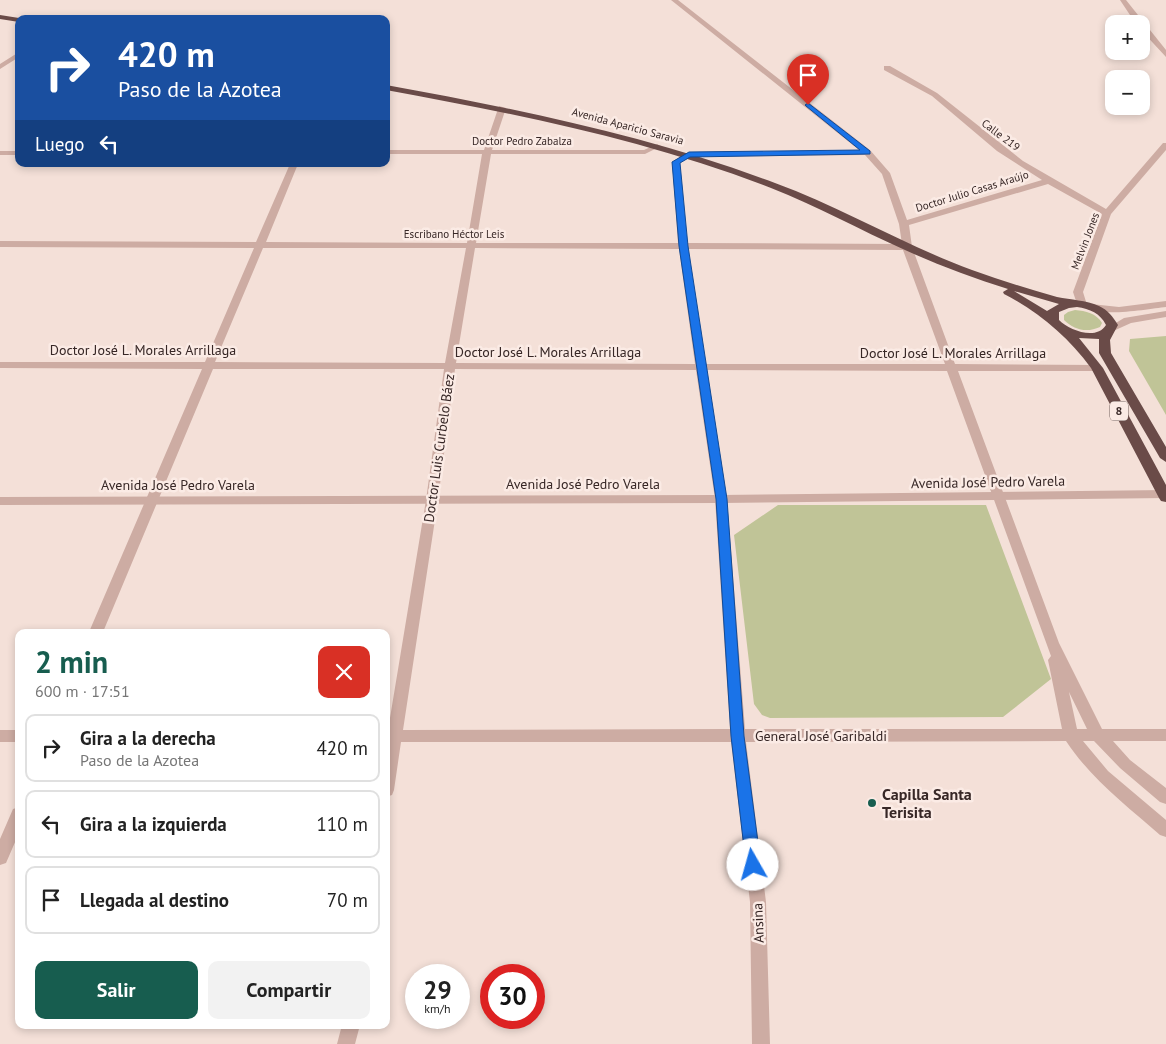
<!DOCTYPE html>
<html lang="es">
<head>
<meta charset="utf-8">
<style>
  body { margin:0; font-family:"PT Sans",sans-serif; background:#f2f2f2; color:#222; height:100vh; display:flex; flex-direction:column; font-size:19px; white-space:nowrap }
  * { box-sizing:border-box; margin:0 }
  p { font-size:16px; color:#767676 }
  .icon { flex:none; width:28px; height:28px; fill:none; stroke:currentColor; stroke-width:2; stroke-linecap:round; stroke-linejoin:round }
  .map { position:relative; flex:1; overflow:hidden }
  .details { position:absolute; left:15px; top:629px; width:375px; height:400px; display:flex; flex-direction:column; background:#fff; border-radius:10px; box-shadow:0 2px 8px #0003 }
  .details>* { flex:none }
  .guide { position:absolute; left:15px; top:15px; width:375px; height:152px; border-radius:10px; box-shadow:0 2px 8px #0003; background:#1a4fa0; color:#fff; overflow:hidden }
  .tools { position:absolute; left:1105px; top:15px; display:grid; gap:10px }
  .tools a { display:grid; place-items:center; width:45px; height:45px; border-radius:10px; background:#fff; box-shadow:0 2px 8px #0003; font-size:25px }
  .speed { position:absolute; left:405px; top:964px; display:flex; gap:10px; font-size:25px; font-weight:700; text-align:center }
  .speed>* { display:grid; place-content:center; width:65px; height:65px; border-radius:50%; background:#fff; box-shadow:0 2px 8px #0003; line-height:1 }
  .speed small { font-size:12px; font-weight:400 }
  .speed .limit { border:8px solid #d22; background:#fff; color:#111 }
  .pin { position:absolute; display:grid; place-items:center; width:42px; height:42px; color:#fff; margin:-51px -21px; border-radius:50% 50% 50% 0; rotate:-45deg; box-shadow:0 0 5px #0007 }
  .pin .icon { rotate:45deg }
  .me { position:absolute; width:55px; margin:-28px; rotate:353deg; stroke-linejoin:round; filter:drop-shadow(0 0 4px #0008) }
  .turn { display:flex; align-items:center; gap:18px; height:105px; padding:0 20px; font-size:22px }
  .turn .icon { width:65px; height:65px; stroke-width:2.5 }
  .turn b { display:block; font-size:35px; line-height:42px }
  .then { display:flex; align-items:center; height:48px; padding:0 20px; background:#0003; gap:10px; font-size:19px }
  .round { display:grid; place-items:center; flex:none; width:52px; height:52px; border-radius:10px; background:#f2f2f2 }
  .summary { display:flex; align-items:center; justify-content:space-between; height:85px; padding:0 20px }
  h1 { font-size:30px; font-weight:700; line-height:38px; color:#175d4f }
  .action { display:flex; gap:10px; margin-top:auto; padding:10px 20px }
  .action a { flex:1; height:58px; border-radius:10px; background:#175d4f; color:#fff; font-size:20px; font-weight:700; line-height:58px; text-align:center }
  .action a+a { background:#f2f2f2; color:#222 }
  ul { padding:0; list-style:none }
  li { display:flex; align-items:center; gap:15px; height:68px; margin:0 10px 8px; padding:0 10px; border:2px solid #e0e0e0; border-radius:10px }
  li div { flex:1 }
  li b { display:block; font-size:19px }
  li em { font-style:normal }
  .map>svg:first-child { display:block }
</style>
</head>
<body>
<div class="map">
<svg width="1166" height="1044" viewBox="0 0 1166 1044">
  <rect width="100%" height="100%" fill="#f4e0d8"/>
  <path fill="#c0c497" d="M1075 310C1086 311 1096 313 1102 323L1100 327C1087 333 1074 330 1064 320V315L1068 312Z
    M1166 336V415L1129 351 1130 339Z
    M778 505H986L1051 679 1003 717 770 718 762 715 754 704 734 535Z"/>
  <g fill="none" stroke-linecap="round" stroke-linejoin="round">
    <path fill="#cdaca3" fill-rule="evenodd" d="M671 0H678L870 150 890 173 907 220 1042 180 997 151 932 96 884 70V66H890L937 93 1023 161 1106 209 1163 143H1166V150L1111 214 1083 292 1087 305 1086 307H1078L1073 292 1102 214 1048 184 909 225 912 247 955 364 1097 365 1102 368 1097 371H958L1059 643 1102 729H1166V741H1113L1130 760 1166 788V804L1160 802 1120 768 1094 741H1083L1108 771 1166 820V837L1160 835C1127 806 1091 779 1066 741L746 742 766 902 770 1044H752L750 902 731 742H401L394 790 392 795 386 797V730H388L426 500 444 369H213L103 632H89L202 369 0 368V362H205L254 248 0 247V241L256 242 290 164H298L266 242 467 243 482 154H386V150H484L499 106 506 108 492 150H644L657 144 661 146 645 154H491L476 243H678L672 162 686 153 859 150ZM865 155 882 174 899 224 902 244 687 243 680 163 691 157ZM263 248H466L445 363 215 362ZM475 248 679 249 695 364 456 363ZM688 249 903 250 945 364H706ZM455 369 696 370 715 499 730 729 403 730 438 500ZM707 370 947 371 1051 656 1048 660 1062 729H745L727 499ZM1069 692 1087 729H1077Z
      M1120 0H1126L1166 50V57L1141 30V24H1136Z
      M19 52V57L0 69V64Z
      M0 151H19V155H0Z
      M1166 301V307C1148 309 1099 318 1086 307L1091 304 1119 307Z
      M1166 311V317L1131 323 1111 332 1106 329 1124 318Z
      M0 730H19V742H0Z
      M19 807V833L6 863 0 865V839L13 809Z
      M342 1025H360L355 1044H337Z"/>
    <path fill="#cdaca3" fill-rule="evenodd" d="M1166 490V498L721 503 0 505V497L721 495Z"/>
    <path fill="#6a4b48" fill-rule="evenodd" d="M0 15 19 18 22 19H19V22L0 19Z
      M386 85C518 109 649 136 775 183 843 208 904 245 972 270 1000 280 1028 289 1057 297 1071 300 1086 300 1099 306 1108 310 1113 317 1118 325L1110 340 1111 353 1166 447V462L1160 458 1099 353V339L1079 338 1103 368 1166 485V502L1161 501 1159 498 1091 368C1068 337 1039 312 1004 294L1003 292 1008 289C973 278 938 265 905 250 860 230 817 206 771 188 647 140 517 114 386 90ZM1014 291 1059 304 1047 311ZM1077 307C1090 309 1100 313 1106 325 1096 341 1069 330 1059 320V312L1069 308Z"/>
  </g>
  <path fill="#1a73e8" stroke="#114b97" d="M808 103 870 151V154L690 157 680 163 688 246 727 499 744 736 761 865 759 870 753 872 748 870 746 865 731 736 716 499 679 246 672 162 689 152 860 150 806 106 805 105Z"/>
  <circle fill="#175d4f" stroke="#fbebe5" stroke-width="2" cx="872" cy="803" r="5"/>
  <g text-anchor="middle" stroke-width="5" stroke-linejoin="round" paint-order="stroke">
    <g font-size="11" fill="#372726" stroke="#fbebe5">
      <text transform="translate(628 126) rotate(15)" y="4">Avenida Aparicio Saravia</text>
      <text transform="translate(1001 135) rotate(37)" y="4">Calle 219</text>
      <text x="522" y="145">Doctor Pedro Zabalza</text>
      <text transform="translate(972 191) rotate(-17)" y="4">Doctor Julio Casas Araújo</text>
      <text x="454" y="238">Escribano Héctor Leis</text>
      <text transform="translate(1085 241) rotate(-69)" y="4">Melvin Jones</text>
    </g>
    <rect fill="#fbebe5" stroke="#72625f" stroke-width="1" x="1110" y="401.5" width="18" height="19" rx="4"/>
    <g font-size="12" font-weight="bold" fill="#372726">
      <text x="1119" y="415">8</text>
    </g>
    <g font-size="14" fill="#372726" stroke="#fbebe5">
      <text x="143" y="355">Doctor José L. Morales Arrillaga</text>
      <text x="548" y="357">Doctor José L. Morales Arrillaga</text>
      <text x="953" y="358">Doctor José L. Morales Arrillaga</text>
      <text transform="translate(439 448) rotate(-82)" y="5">Doctor Luis Curbelo Báez</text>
      <text transform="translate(988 482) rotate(-1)" y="5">Avenida José Pedro Varela</text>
      <text x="583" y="489">Avenida José Pedro Varela</text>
      <text x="178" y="490">Avenida José Pedro Varela</text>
      <text x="821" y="741">General José Garibaldi</text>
      <text transform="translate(758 923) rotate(-92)" y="5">Ansina</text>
    </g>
    <g font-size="16" font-weight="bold" fill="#372726" stroke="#fbebe5" text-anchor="start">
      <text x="882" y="800">Capilla Santa<tspan x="882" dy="18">Terisita</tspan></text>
    </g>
  </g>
</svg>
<div class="tools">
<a>+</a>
<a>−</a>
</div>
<div class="speed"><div>29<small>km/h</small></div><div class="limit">30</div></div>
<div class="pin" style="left:808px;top:105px;background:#d93025"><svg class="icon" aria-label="arrive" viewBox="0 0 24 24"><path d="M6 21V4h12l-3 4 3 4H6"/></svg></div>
<svg class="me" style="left:753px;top:865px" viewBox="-20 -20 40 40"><circle r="19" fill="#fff"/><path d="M0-13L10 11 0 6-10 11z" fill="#1a73e8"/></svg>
<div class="guide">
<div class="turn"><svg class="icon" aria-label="right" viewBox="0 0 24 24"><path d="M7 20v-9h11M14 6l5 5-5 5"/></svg><div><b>420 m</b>Paso de la Azotea</div></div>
<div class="then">Luego<svg class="icon" aria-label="left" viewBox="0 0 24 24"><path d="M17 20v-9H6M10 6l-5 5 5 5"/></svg></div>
</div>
<section class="details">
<div class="summary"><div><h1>2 min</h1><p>600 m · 17:51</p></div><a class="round" style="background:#d93025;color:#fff"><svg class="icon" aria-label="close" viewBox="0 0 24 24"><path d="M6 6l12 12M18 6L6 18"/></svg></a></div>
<ul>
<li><svg class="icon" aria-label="right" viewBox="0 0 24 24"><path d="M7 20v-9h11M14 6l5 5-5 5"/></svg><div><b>Gira a la derecha</b><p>Paso de la Azotea</p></div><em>420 m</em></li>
<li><svg class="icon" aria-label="left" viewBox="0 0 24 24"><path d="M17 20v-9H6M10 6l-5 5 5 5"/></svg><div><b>Gira a la izquierda</b></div><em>110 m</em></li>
<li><svg class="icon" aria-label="arrive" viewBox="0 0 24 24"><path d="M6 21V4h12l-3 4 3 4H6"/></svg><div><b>Llegada al destino</b></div><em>70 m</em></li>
</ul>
<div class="action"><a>Salir</a><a>Compartir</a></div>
</section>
</div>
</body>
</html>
